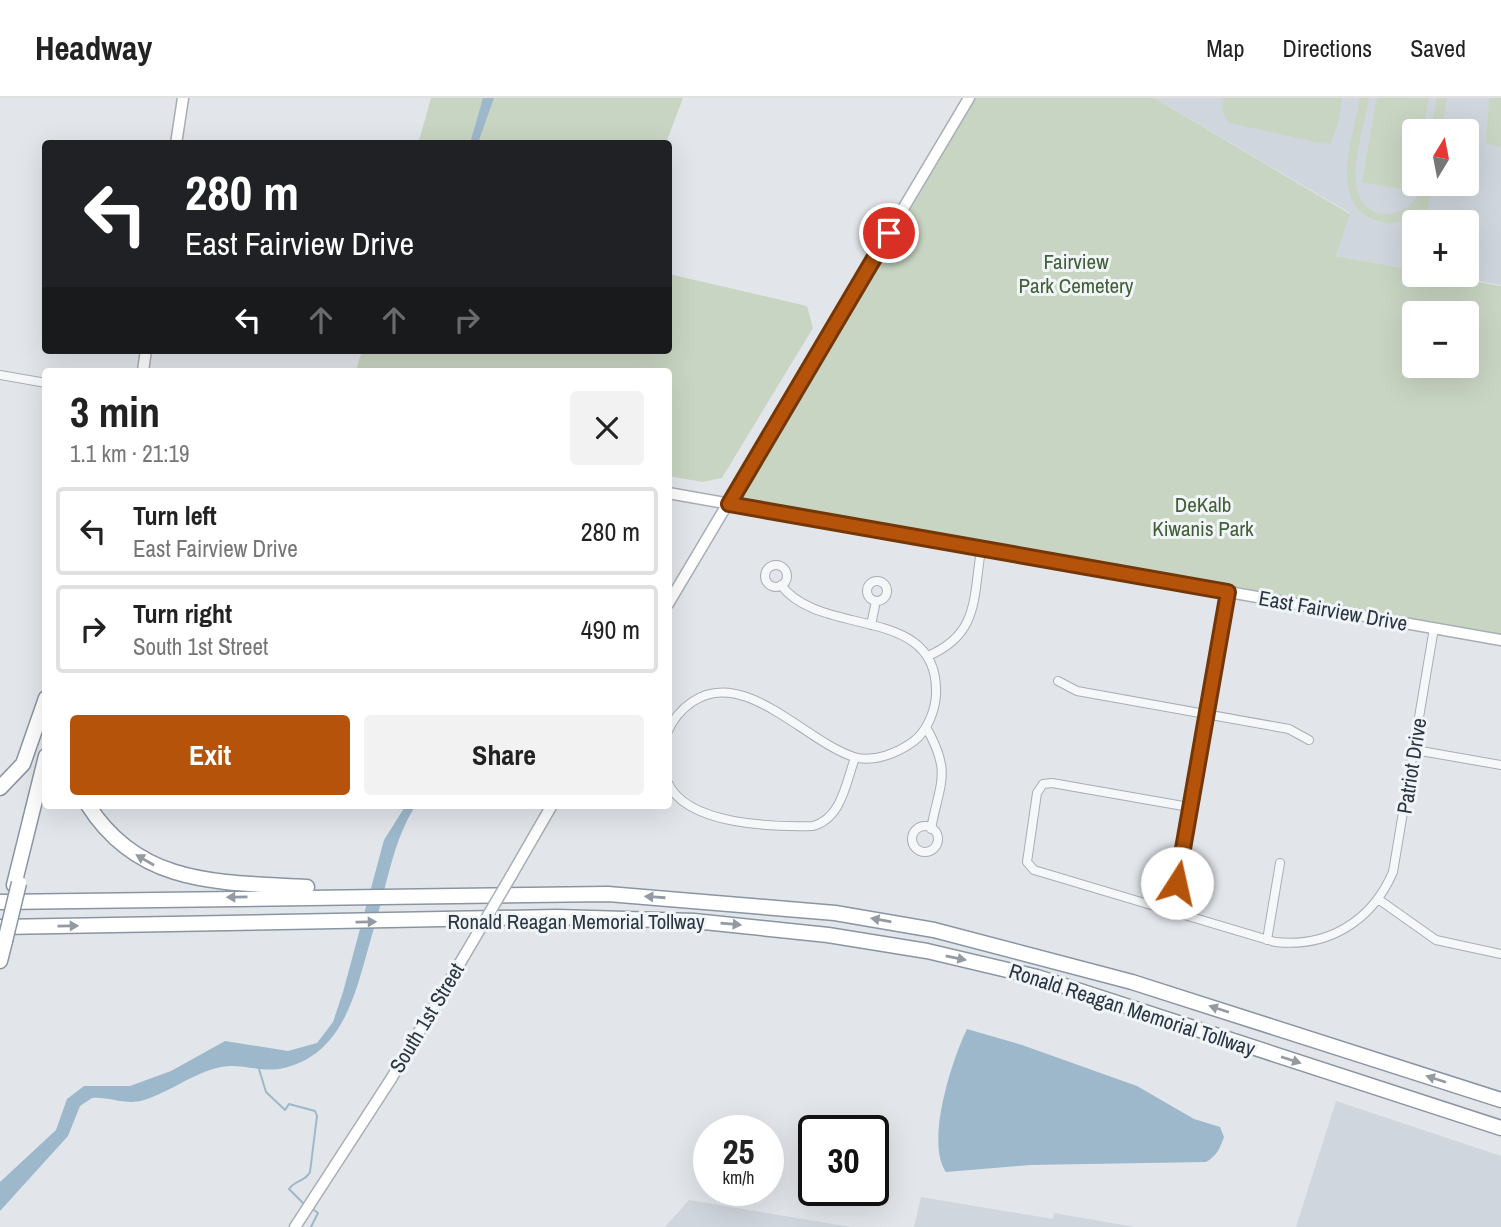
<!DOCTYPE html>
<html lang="en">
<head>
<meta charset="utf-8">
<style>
  body { margin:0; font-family:"Archivo Narrow",sans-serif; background:#f2f2f2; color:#222; height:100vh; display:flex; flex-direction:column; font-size:26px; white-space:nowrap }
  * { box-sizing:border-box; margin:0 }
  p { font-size:23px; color:#767676 }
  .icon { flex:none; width:38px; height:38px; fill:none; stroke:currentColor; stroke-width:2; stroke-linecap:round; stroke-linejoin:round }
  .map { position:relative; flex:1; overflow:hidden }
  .sheet { position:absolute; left:42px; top:270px; width:630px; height:441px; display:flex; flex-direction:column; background:#fff; border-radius:7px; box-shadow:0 7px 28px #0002 }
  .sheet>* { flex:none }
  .top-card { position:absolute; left:42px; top:42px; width:630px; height:214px; border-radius:7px; box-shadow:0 7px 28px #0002; background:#202124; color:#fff; overflow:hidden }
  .needle { width:46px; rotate:10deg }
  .controls { position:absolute; left:1402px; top:21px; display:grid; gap:14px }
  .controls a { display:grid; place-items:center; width:77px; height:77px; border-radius:7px; background:#fff; box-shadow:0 7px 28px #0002; font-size:35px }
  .speed { position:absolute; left:693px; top:1017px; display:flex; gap:14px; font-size:35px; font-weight:700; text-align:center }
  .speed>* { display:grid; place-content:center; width:91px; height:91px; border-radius:50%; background:#fff; box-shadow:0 7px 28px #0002; line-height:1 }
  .speed small { font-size:18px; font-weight:400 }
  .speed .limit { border:4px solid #111; border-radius:10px; background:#fff; color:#111 }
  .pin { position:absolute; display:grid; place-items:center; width:60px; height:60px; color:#fff; margin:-30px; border:4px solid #fff; border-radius:50%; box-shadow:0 2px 7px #0007 }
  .me { position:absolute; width:77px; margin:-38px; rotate:10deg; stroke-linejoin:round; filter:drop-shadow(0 0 5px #0008) }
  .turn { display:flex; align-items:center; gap:24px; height:147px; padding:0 28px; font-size:32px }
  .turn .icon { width:91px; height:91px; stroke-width:2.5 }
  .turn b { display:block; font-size:49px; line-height:60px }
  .lanes { display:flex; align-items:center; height:66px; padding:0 28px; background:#0003; justify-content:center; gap:35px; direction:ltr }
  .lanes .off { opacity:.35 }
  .round { display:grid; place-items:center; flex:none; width:74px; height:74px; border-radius:7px; background:#f2f2f2 }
  .headline { display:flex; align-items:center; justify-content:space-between; height:119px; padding:0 28px }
  h1 { font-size:42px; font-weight:700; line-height:52px }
  .button { display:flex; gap:14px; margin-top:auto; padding:14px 28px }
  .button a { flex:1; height:80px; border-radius:7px; background:#b45309; color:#fff; font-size:28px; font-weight:700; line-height:80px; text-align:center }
  .button a+a { background:#f2f2f2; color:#222 }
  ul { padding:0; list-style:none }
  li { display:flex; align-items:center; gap:21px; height:88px; margin:0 14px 10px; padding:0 14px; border:4px solid #e0e0e0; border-radius:7px }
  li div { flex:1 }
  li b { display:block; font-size:26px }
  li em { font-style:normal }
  header { display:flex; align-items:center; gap:42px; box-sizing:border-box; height:98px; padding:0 35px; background:#fff; border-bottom:2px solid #e0e0e0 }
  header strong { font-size:33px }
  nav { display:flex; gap:38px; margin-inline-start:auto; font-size:24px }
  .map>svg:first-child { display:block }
</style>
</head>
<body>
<header>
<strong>Headway</strong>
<nav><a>Map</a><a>Directions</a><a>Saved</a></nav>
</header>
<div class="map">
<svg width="1501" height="1129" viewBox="0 0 1501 1129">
  <rect width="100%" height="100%" fill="#e2e6eb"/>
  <path fill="#d0d6dd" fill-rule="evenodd" d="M1154 0H1501V187L1443 177H1466V124H1414V172L1336 158 1350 115ZM1414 33H1466V86H1414Z
    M1336 1003 1501 1058V1129H1296Z
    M921 1099 1053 1121 1054 1115 1135 1129H914Z
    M689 1102 851 1129H665Z"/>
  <path fill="#c9d5c3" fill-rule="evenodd" d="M431 0H683L666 45 418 46Z
    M975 0H1154L1350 116 1336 158 1414 172V177H1439L1501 188V537L742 401ZM1414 215H1466V268H1414Z
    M1224 0H1342V1L1339 22 1330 47 1229 25 1222 13Z
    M1360 0H1369C1365 24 1351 69 1357 91 1366 129 1414 121 1422 86H1432L1425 124H1414L1415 115C1404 124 1389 128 1375 122 1327 104 1354 36 1360 0Z
    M1377 0H1429L1423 33H1414L1413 93 1362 84Z
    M1437 0H1447L1441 33H1431Z
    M1489 0H1501V49L1486 46Z
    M669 176 807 208 813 230 722 380 702 384 669 378 668 273H356L362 252H668Z"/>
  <path fill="#9db8cb" d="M483 0H494L478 45H470Z
    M406 707H416C393 742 387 787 375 827 357 884 349 958 279 971 260 974 239 965 221 969 193 975 170 994 144 1002 126 1008 108 998 92 1000L80 1008 68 1038 0 1113V1084L56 1032 67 1001 84 988H130L171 973 225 943 288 953 317 945 333 924 343 894 384 742Z
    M967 931 1022 947 1137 988 1194 1021 1220 1029 1224 1039C1220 1050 1217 1058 1206 1064L1030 1067 946 1074C925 1044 952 962 967 931Z"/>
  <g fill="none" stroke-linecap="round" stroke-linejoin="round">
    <path stroke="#9db8cb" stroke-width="2" d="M259 971 266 994 285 1012 289 1006 315 1013 317 1018 310 1074C305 1084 295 1082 289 1091L303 1105
      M311 1129 318 1115 314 1112"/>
    <g stroke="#a7aeb5" stroke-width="10">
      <path id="street" d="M0 277 46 285
        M765 478a11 11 0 1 1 22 0a11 11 0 1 1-22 0Z
        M867 493a10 10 0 1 1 20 0a10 10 0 1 1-20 0Z
        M871 527 876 503
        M928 558C979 536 973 501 981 452
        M1058 583 1077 593 1289 631 1309 642
        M926 629C952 675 940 683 931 731
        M668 633C673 621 682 611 692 604 744 568 806 644 854 659 873 665 898 655 914 643 927 633 935 613 936 597 940 505 821 541 781 487
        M1415 652 1501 667
        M668 685C687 727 772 729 813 728 842 720 846 684 855 660
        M1189 709 1052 685 1043 686 1037 695 1027 764 1034 772 1275 844C1328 850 1372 823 1393 774L1434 530
        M912 741a13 13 0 1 1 26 0a13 13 0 1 1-26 0Z
        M1378 801 1436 842 1501 856
        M1171 812 1228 494
        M1267 842 1280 765"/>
    </g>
    <g stroke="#a7aeb5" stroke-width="13">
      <path id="secondary" d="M176 46 183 0
        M143 273 146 252
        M668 395 1501 542
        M668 506 969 0
        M511 778 552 707
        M295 1129 391 981 473 843"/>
    </g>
    <g stroke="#8995a2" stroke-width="17">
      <path id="highway" d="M0 690 23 666 46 600
        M88 707C140 789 221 784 307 789
        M14 787 46 658
        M0 804 608 796 835 815 934 832 1132 884 1501 1002
        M0 829 557 819 694 823 828 837 927 853 1037 879 1501 1030
        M0 863 5 843"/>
    </g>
    <use href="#street" stroke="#f5f7f9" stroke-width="8"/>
    <use href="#secondary" stroke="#fff" stroke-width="10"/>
    <use href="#highway" stroke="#fff" stroke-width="14"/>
    <g stroke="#a7aeb5" stroke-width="13" stroke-linecap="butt">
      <path id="secondary-bridge" d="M473 843 511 778"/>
    </g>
    <g stroke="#8995a2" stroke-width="17" stroke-linecap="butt">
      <path id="highway-bridge" d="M5 843 19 785"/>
    </g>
    <use href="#secondary-bridge" stroke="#fff" stroke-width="10"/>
    <use href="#highway-bridge" stroke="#fff" stroke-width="14"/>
  </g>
  <defs><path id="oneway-solid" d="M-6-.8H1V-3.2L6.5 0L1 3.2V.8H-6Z" transform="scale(1.75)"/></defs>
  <g fill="#949aa1">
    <use href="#oneway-solid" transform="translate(145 762) rotate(-150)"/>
    <use href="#oneway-solid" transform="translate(237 799) rotate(179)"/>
    <use href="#oneway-solid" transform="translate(655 799) rotate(-176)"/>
    <use href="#oneway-solid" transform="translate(881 822) rotate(-170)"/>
    <use href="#oneway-solid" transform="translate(366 824) rotate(-1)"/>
    <use href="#oneway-solid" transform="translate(731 826) rotate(5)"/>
    <use href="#oneway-solid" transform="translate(68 828) rotate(-1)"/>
    <use href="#oneway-solid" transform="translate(956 860) rotate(12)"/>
    <use href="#oneway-solid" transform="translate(1219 911) rotate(-162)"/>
    <use href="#oneway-solid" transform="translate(1291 962) rotate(18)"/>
    <use href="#oneway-solid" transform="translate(1436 981) rotate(-162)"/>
  </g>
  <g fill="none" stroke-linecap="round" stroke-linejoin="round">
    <g stroke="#753606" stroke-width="18">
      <path id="route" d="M889 135 729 406 1228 494 1177 785"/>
    </g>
    <use href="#route" stroke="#b45309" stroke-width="12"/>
  </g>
  <g text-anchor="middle" stroke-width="6" stroke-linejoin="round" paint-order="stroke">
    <g font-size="21" fill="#425f37" stroke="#f2f5f8">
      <text x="1076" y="171">Fairview<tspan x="1076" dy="24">Park Cemetery</tspan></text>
      <text x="1203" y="414">DeKalb<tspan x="1203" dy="24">Kiwanis Park</tspan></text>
    </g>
    <g font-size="21" fill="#2a3643" stroke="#f2f5f8">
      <text transform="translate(1333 513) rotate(10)" y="7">East Fairview Drive</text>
      <text transform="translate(1412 668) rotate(-81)" y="7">Patriot Drive</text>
      <text x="576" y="831">Ronald Reagan Memorial Tollway</text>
      <text transform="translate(1132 912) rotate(18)" y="7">Ronald Reagan Memorial Tollway</text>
      <text transform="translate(427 920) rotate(-59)" y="7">South 1st Street</text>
    </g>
  </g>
</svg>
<div class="controls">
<a><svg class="needle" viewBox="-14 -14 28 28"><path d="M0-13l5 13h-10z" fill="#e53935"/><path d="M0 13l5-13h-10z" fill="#767676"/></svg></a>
<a>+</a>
<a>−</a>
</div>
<div class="speed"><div>25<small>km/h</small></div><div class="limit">30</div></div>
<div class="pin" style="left:889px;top:135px;background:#d93025"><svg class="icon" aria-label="arrive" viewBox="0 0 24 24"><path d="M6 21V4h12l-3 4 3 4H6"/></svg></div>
<svg class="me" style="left:1177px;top:785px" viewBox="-20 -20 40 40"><circle r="19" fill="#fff"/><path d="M0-13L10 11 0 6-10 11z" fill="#b45309"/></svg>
<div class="top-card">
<div class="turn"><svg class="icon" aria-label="left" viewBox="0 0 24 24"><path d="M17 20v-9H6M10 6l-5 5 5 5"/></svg><div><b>280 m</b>East Fairview Drive</div></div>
<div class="lanes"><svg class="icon" aria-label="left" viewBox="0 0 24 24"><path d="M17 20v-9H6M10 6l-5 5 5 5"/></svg><svg class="icon off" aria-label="ahead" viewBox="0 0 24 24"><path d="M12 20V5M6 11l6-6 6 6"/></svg><svg class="icon off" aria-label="ahead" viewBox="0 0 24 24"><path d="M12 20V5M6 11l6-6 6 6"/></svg><svg class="icon off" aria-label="right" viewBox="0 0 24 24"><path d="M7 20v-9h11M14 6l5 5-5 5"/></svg></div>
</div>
<section class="sheet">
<div class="headline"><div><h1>3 min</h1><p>1.1 km · 21:19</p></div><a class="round"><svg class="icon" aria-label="close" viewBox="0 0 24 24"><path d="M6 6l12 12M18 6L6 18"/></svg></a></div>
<ul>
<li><svg class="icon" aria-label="left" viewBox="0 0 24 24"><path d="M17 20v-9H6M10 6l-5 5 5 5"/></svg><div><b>Turn left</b><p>East Fairview Drive</p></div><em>280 m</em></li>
<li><svg class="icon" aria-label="right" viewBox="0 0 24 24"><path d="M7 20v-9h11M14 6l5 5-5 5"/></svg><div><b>Turn right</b><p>South 1st Street</p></div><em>490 m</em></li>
</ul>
<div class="button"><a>Exit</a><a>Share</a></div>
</section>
</div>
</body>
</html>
